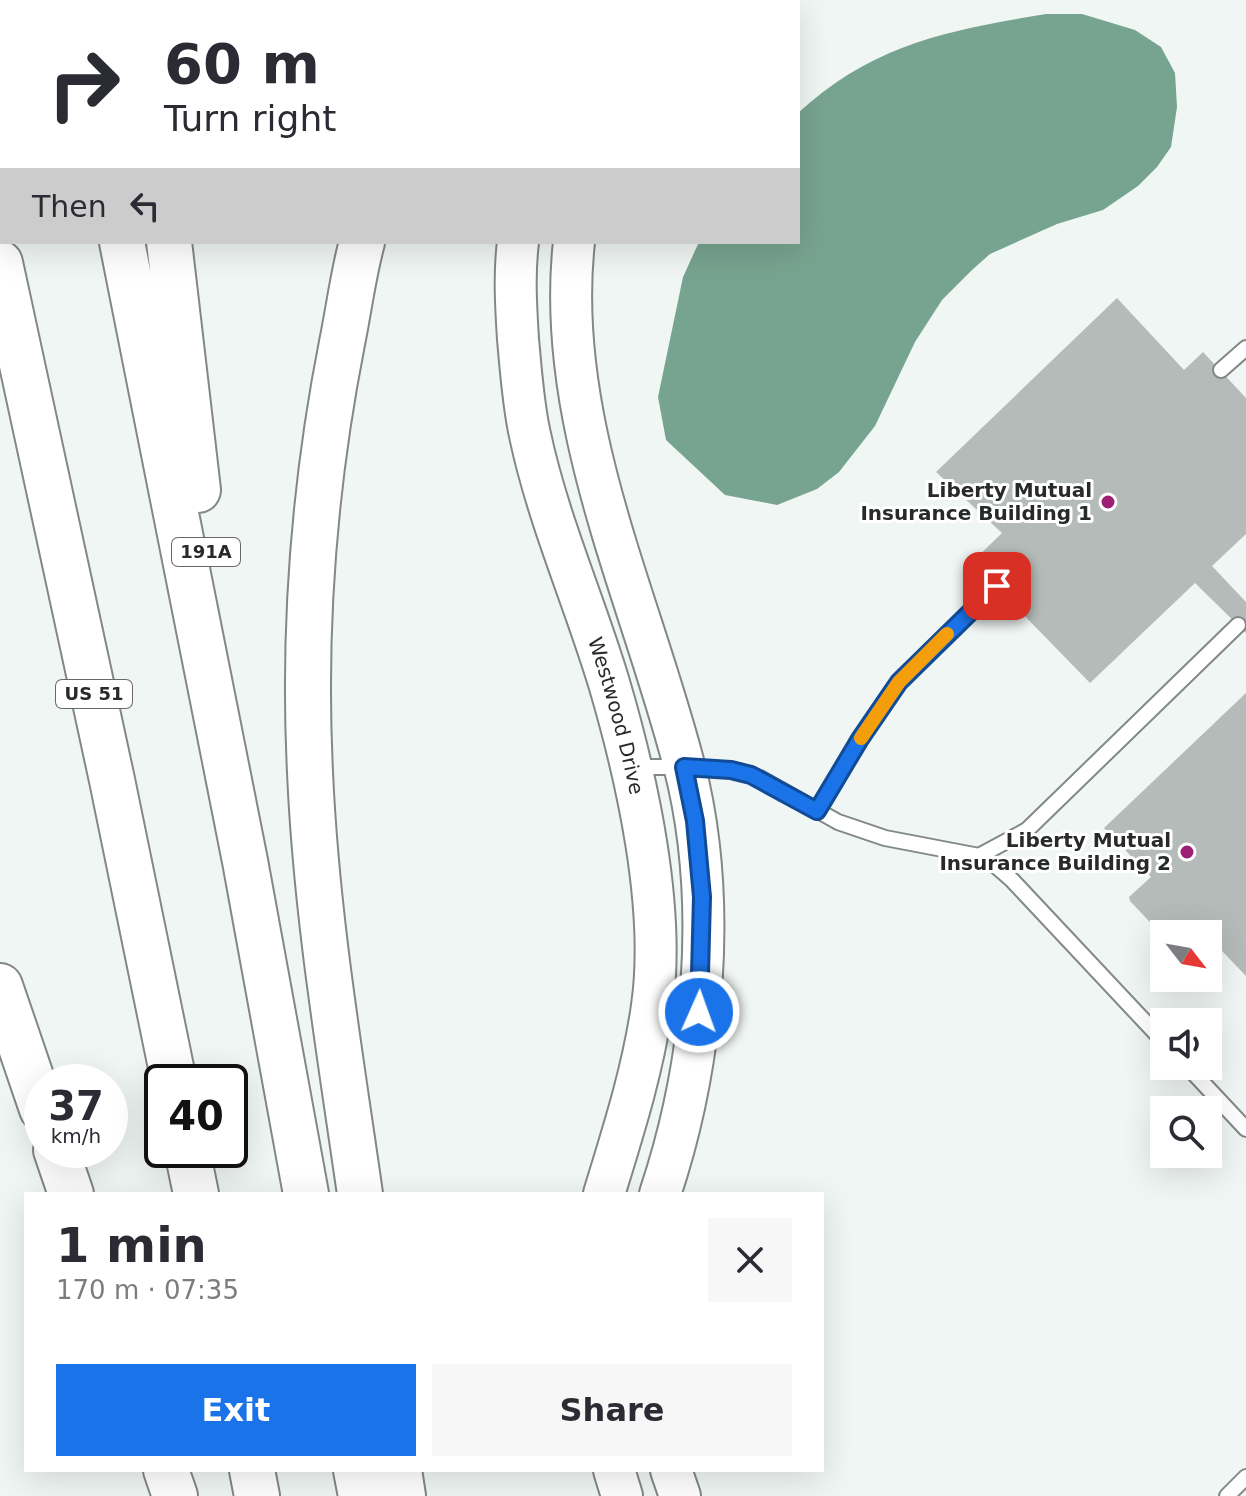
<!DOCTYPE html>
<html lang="en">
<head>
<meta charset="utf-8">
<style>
  body { margin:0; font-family:"DejaVu Sans",sans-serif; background:#f7f7f7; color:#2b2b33; height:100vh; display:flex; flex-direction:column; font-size:30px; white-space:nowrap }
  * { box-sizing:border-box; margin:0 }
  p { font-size:26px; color:#7c7c81 }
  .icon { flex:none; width:44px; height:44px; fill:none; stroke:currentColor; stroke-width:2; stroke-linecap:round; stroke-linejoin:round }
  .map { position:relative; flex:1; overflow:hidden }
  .panel { position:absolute; left:24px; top:1192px; width:800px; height:280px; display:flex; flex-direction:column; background:#fff; border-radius:0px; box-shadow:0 8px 32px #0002 }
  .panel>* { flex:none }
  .guide { position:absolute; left:0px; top:0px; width:800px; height:244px; box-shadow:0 8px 32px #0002; background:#fff; color:#2b2b33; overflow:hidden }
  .needle { width:52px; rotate:121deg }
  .fabs { position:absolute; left:1150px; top:920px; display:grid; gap:16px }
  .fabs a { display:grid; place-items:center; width:72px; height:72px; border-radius:0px; background:#fff; box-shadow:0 8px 32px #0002; font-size:40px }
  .speed { position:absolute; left:24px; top:1064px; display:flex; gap:16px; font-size:40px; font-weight:700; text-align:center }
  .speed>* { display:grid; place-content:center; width:104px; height:104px; border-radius:50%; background:#fff; box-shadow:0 8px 32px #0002; line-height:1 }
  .speed small { font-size:20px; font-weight:400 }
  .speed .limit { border:4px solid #111; border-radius:12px; background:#fff; color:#111 }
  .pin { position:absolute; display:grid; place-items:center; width:68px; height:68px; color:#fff; margin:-34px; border-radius:16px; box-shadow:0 4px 12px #0006 }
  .me { position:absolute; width:88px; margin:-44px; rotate:2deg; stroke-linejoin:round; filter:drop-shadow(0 0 6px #0008) }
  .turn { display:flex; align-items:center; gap:28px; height:168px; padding:0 32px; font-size:36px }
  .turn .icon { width:104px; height:104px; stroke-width:2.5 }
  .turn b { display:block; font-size:56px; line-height:68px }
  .then { display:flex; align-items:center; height:76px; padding:0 32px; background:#0003; gap:16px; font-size:30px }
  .round { display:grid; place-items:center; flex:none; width:84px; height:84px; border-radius:0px; background:#f7f7f7 }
  .summary { display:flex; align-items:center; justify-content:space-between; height:136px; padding:0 32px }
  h1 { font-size:48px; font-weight:800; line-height:60px }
  .cta { display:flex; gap:16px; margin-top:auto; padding:16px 32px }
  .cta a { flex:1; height:92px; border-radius:0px; background:#1a73e8; color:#fff; font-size:32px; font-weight:800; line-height:92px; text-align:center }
  .cta a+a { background:#f7f7f7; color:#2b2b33 }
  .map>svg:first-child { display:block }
</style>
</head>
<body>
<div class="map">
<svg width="1246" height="1496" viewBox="0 0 1246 1496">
  <rect width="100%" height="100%" fill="#f0f6f3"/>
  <path fill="#77a490" d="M1046 14H1082L1135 30 1161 47 1175 73 1177 107 1171 147 1157 167 1138 186 1103 210 1057 224 990 254 972 270 942 300 915 342 875 426 839 472 817 489 777 505 725 495 666 440 658 397 683 277 699 242H798V113C873 44 949 30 1046 14Z"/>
  <path fill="#b5bbb8" d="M1117 298 1184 370 1203 352 1246 398V534L1212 566 1246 602V633L1195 583 1090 683 972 562 1002 533 936 472Z
    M1246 693V976L1200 928 1194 934H1164V937L1130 901 1129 897 1151 877 1104 828Z"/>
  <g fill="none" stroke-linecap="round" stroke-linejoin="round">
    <g stroke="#828885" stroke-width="18">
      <path id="lane" d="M1221 370 1246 348
        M636 767H684L739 771 760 778 838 822 885 838 979 856 988 859 1012 880 1164 1042
        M817 811 860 739 899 682 997 586
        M979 856 1027 830 1238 625
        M1187 1066 1246 1129
        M1227 1496 1246 1477"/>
    </g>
    <g stroke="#828885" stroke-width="44">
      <g id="secondary">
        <path d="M579 2 580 0"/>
        <path d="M643 2 644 0"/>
        <path id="s1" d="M518 242C514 274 516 307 518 339 521 371 523 404 530 435 548 520 584 600 609 683 637 778 666 908 652 1006 643 1070 623 1132 604 1194"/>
        <path d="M574 242C554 422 640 595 684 765 719 900 704 1063 660 1194"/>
        <path d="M614 1470 622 1496"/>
        <path d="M671 1470 680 1496"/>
      </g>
    </g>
    <g stroke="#828885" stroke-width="48">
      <path id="primary" d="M103 2 104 0
        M0 19 2 16
        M0 159 2 156"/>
    </g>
    <g stroke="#828885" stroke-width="48">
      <path id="highway" d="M78 0V2
        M142 0V2
        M404 0V2
        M122 242 245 861 306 1194
        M169 242 198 490
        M0 263 112 780 174 1082
        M0 986 42 1109
        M56 1150 71 1194
        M187 1150 196 1194
        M360 1194C340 1054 316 913 310 772 303 628 314 485 342 343 349 309 353 275 362 242
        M166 1470 175 1496
        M252 1470 257 1496
        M356 1470 361 1496
        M399 1470 403 1496"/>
    </g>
    <use href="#lane" stroke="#fff" stroke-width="14"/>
    <use href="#secondary" stroke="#fff" stroke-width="40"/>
    <use href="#primary" stroke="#fff" stroke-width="44"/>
    <use href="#highway" stroke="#fff" stroke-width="44"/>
  </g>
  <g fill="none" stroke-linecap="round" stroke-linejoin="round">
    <g stroke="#114b97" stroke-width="20">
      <path id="route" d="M699 1012 702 897 695 821 684 767 731 770 751 775 817 811 860 739 899 682 997 586"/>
    </g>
    <use href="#route" stroke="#1a73e8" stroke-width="14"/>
    <path stroke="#f59e0b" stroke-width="14" d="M861 738 899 682 947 634"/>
  </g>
  <g fill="#9d1e72" stroke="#fff" stroke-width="3">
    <circle cx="1108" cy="502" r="8"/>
    <circle cx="1187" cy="852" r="8"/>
  </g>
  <g text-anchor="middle" stroke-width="6" stroke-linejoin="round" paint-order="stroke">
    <g fill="#fff" stroke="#686a69" stroke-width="2">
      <rect x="172" y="538" width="68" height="28" rx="6"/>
      <rect x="56" y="680" width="76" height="28" rx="6"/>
    </g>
    <g font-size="18" font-weight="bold" fill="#272a29">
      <text x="206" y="558">191A</text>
      <text x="94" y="700">US 51</text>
    </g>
    <g font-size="20" font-weight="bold" fill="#272a29" stroke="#fff" text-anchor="end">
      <text x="1092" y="497">Liberty Mutual<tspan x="1092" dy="23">Insurance Building 1</tspan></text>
      <text x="1171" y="847">Liberty Mutual<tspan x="1171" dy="23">Insurance Building 2</tspan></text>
    </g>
    <g font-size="20" fill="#272a29" stroke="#fff">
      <text dy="7" stroke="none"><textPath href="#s1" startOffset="488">Westwood Drive</textPath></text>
    </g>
  </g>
</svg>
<div class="fabs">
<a><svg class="needle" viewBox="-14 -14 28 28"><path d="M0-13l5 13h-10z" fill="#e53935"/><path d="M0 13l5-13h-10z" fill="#7c7c81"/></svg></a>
<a><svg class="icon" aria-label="sound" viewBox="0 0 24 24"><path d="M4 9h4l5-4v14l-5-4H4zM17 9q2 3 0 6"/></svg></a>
<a><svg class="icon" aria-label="search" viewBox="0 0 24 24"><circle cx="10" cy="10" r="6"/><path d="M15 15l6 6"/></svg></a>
</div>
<div class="speed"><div>37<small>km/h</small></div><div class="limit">40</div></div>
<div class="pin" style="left:997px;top:586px;background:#d93025"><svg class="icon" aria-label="arrive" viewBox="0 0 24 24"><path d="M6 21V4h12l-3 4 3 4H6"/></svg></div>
<svg class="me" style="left:699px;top:1012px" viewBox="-20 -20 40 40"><circle r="17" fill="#1a73e8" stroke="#fff" stroke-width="3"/><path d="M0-11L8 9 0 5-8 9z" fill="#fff"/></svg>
<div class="guide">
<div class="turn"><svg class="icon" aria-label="right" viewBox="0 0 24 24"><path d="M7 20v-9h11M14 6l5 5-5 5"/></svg><div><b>60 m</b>Turn right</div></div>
<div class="then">Then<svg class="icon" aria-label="left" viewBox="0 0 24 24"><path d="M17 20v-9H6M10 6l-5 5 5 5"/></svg></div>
</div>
<section class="panel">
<div class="summary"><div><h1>1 min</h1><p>170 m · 07:35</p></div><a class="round"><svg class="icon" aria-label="close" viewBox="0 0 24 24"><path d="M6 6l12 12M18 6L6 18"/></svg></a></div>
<div class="cta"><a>Exit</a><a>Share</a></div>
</section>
</div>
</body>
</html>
